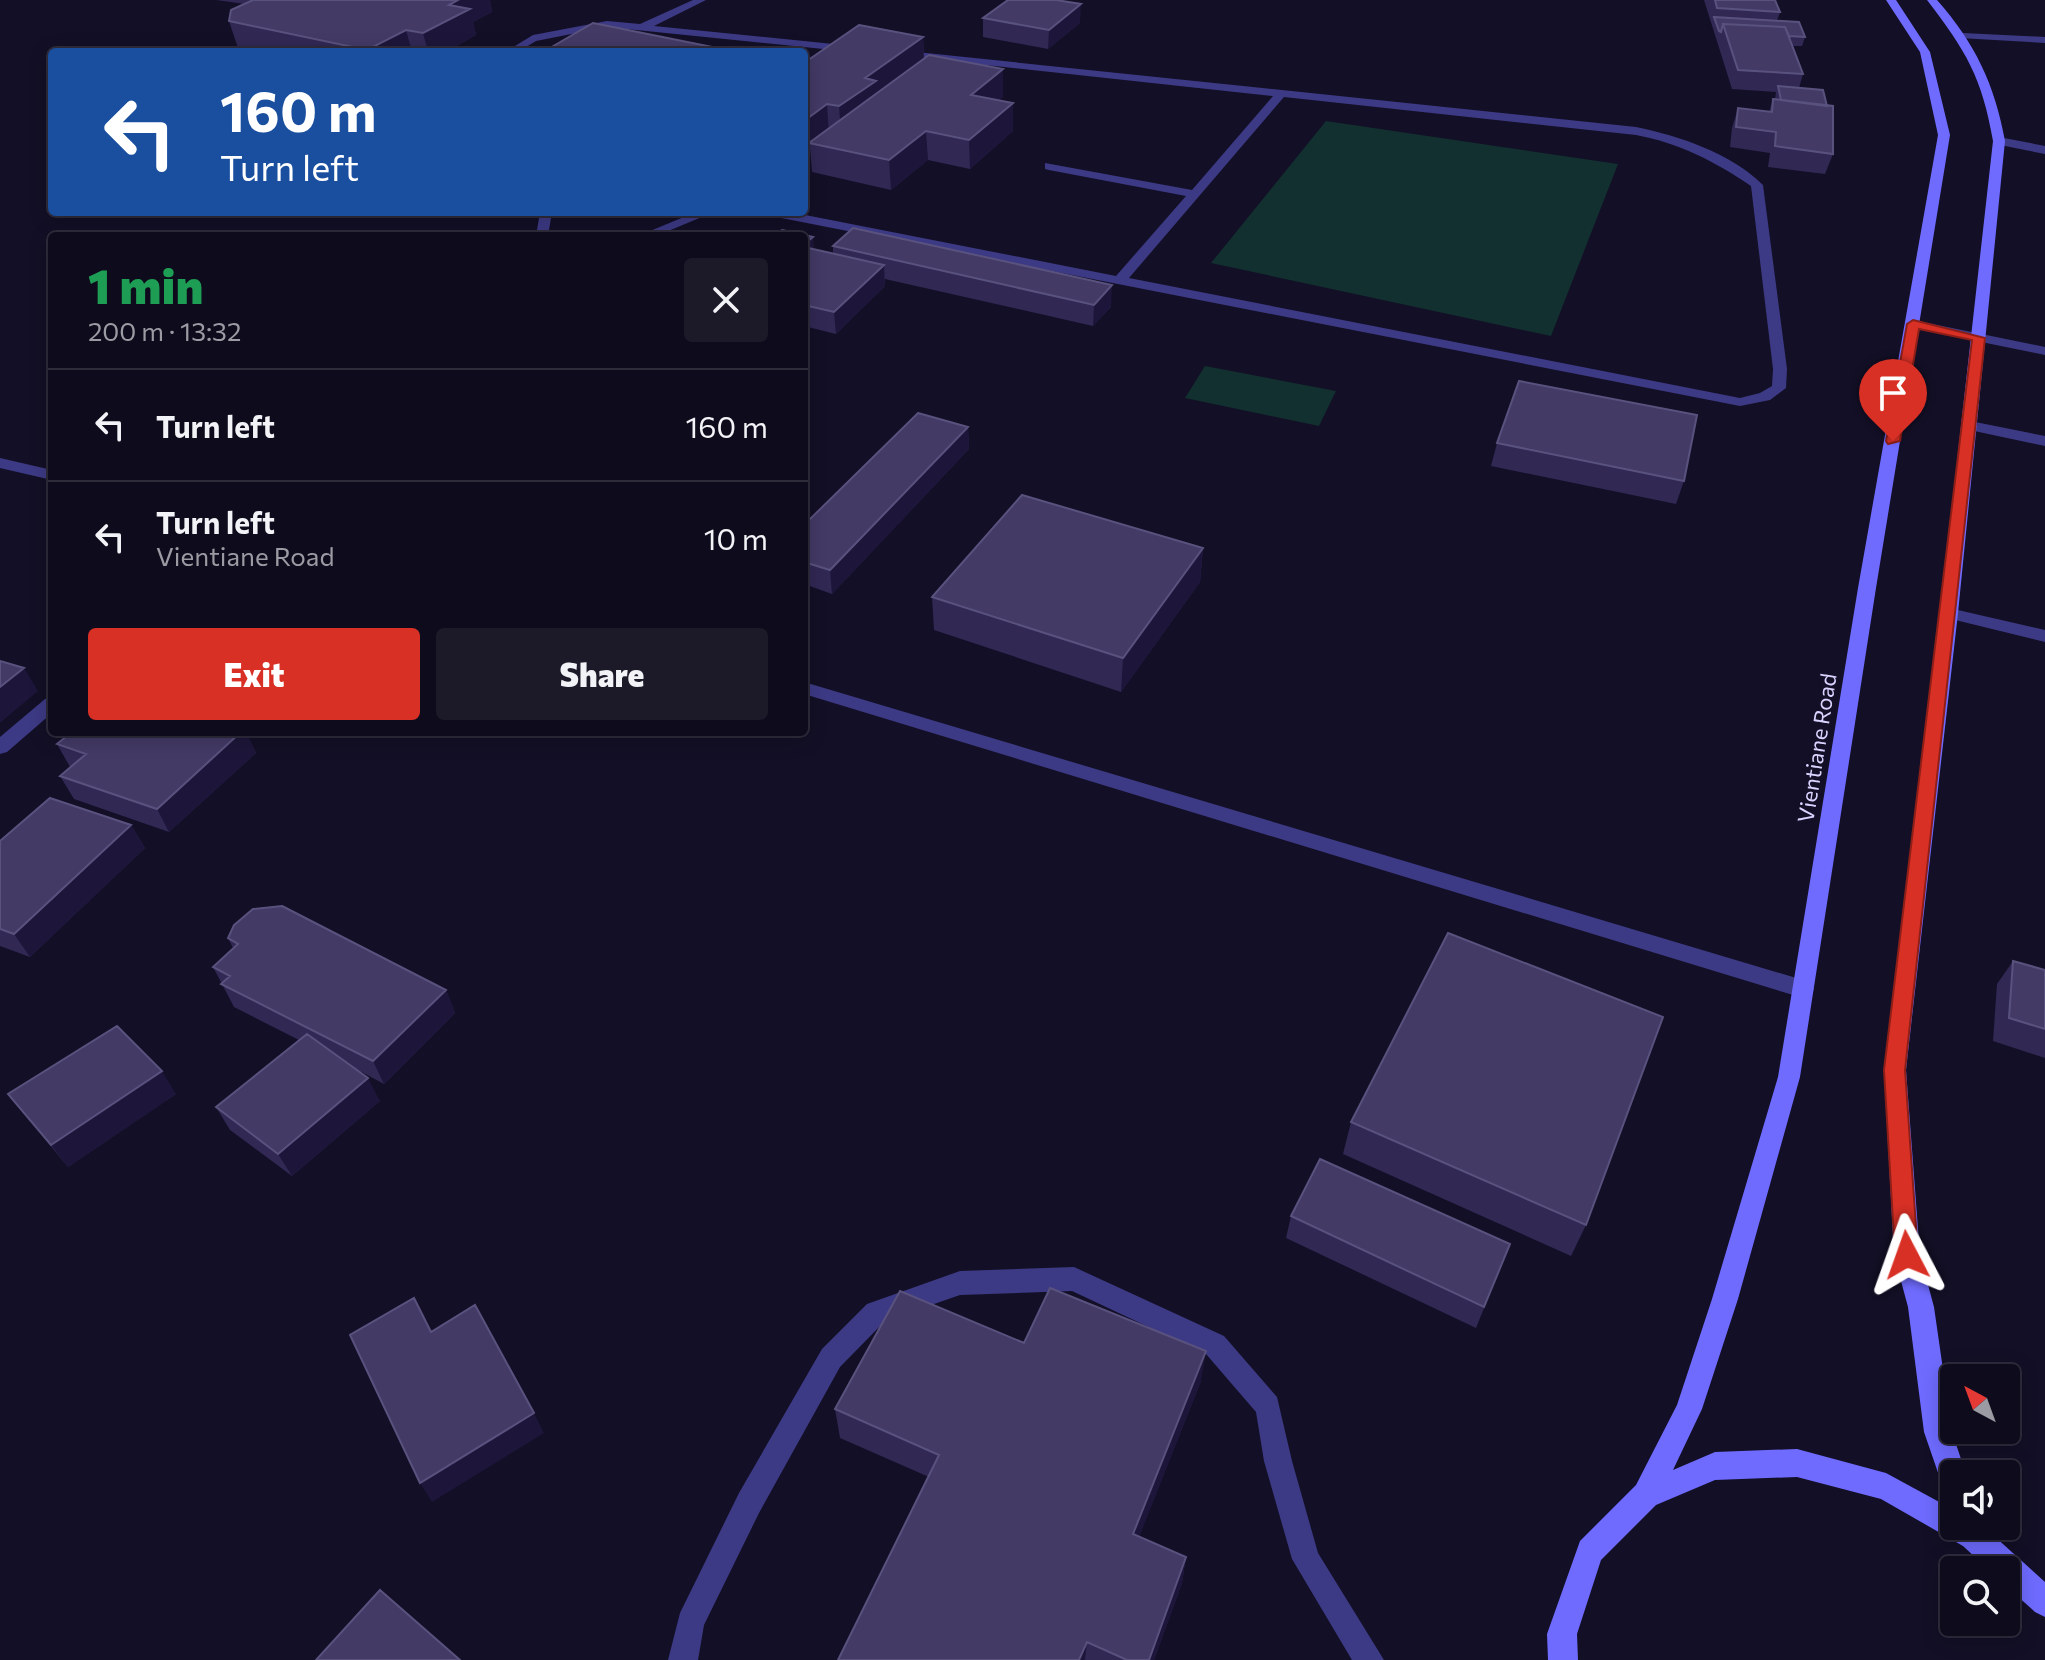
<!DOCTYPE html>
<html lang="en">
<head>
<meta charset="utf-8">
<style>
  body { margin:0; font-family:Commissioner,sans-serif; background:#1c1929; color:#f1f3f6; height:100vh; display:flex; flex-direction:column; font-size:30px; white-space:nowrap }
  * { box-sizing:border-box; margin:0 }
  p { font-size:26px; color:#9b9ba3 }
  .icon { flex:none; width:44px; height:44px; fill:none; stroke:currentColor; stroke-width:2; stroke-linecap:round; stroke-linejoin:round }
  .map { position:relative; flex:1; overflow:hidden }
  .drawer { position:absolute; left:48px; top:232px; width:760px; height:504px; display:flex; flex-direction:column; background:#0e0b1c; border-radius:8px; box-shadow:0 4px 20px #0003,0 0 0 2px #2e2b3b }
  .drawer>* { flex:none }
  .hud { position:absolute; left:48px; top:48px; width:760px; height:168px; border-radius:8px; box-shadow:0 4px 20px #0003,0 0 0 2px #2e2b3b; background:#1a4fa0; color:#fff; overflow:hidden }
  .needle { width:52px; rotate:319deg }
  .fabs { position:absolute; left:1940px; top:1364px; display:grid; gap:16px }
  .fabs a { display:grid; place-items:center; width:80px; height:80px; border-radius:8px; background:#0e0b1c; box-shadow:0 4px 20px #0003,0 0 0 2px #2e2b3b; font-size:40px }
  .pin { position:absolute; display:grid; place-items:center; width:68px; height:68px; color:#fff; margin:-82px -34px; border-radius:50% 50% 50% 0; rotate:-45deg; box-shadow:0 0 8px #0007 }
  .pin .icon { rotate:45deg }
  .me { position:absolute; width:88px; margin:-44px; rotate:356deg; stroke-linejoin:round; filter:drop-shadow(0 0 6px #0008) }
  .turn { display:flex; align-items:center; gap:28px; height:168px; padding:0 40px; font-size:36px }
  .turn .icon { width:104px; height:104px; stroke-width:2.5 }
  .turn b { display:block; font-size:56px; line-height:68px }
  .round { display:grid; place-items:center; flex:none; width:84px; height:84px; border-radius:8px; background:#1c1929 }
  .head { display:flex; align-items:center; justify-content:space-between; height:136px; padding:0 40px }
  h1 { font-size:48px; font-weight:800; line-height:60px; color:#1e9e55 }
  .button { display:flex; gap:16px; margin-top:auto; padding:16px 40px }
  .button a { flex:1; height:92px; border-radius:8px; background:#d93025; color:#fff; font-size:32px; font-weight:800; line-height:92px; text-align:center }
  .button a+a { background:#1c1929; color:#f1f3f6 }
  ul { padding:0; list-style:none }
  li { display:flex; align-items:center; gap:24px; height:112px; padding:0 40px; border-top:2px solid #2e2b3b }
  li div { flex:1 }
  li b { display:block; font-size:30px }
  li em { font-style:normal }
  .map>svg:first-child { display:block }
</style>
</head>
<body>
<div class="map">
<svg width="2045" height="1660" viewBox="0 0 2045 1660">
  <rect width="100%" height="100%" fill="#130f26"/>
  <path fill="#12302f" d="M1326 121 1618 164 1551 336 1211 263Z
    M1205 366 1336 391 1319 426 1185 398Z"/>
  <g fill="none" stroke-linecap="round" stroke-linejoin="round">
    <path fill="#3d3a85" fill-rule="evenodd" d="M693 0H706L654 26 853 46 858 49 853 52 607 27 536 41 518 52H505L533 35 607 21 640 24Z
      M897 50 1636 127C1679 136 1731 153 1763 185L1787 369 1786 388 1770 400 1740 406 766 215 764 212H790L1116 276 1186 196 1049 170 1045 169V163L1192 190 1273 96 893 55 892 53ZM1284 97 1636 135C1679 143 1716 162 1751 186L1773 369 1772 386 1760 393 1740 398 1129 278Z
      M1999 137 2045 146V154L1995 144 1993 141Z
      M540 212H552L548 236H536Z
      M696 212H714L656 236H638Z
      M1949 608 2045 630V642L1943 617 1940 613Z
      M52 697V713L7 752 0 754V737L45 699Z
      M1074 1267 1224 1336 1277 1397 1292 1461 1318 1553 1384 1660H1352L1292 1559 1264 1461 1256 1412 1206 1354 1072 1291 960 1295 885 1321 840 1367 759 1513 704 1625 698 1660H668L680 1613 739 1493 822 1349 867 1304 960 1271Z"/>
    <path fill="#3d3a85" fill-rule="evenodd" d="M1963 33 2045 37V43L1959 38 1958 36Z
      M1913 320 2045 347V355L1908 327V321Z
      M1970 421 2045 436V446L1965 429 1962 426Z
      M0 458 52 470V480L0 468Z
      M804 682 1803 980 1811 983 1814 989 1811 995 1803 998 804 694Z"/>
    <path fill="#6f6bff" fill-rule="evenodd" d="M1886 0H1896L1930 52 1950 135 1876 588 1800 1077 1738 1299 1702 1409 1673 1470 1715 1452 1797 1449 1886 1473 1954 1510V1526H1983L2045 1582V1617L2035 1612 2006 1586V1570H1989L1963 1546 1881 1499 1797 1477 1715 1480 1656 1505 1601 1560 1577 1634 1578 1660H1548L1547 1634 1580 1541 1636 1485 1677 1405 1712 1299 1778 1077 1858 588 1938 135 1920 52Z
      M1927 0H1937C1975 43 1995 85 2005 141L1958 613 1906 1070 1920 1255 1934 1307 1952 1432 1966 1474H1954V1494L1944 1490 1924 1432 1908 1307 1894 1255 1884 1070 1940 613 1993 141C1982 77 1966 51 1927 0Z"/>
  </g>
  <path fill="#312854" d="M216 0H490L492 12 473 22 476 35 446 52H257L238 48 229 21 245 4Z
    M1704 0H1775L1780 12 1777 21 1805 37 1802 46H1793L1803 74 1799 88 1833 154 1825 174 1768 167 1770 153 1730 147 1732 128 1738 108 1769 112 1773 99H1775L1776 92 1732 89Z
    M983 18 1080 23 1048 49 983 37Z
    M923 37 924 58 1003 97 999 100 1013 103V131L970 169 928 160 891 190 812 172 810 147 804 152V63Z
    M550 48 737 52H551Z
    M804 236 814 249 833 254V246L1111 307 1093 326 885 279V286L836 334 804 326Z
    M968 427 969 449 832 594 804 584V525Z
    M1497 443 1684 481 1676 504 1491 466Z
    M1203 548 1200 582 1121 692 934 630 932 597Z
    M72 732H246L256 753 169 832 74 799 60 776 70 767 57 744Z
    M131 825 145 848 30 957 0 946V841Z
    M228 938 446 990 455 1013 384 1084 358 1070 380 1101 292 1176 230 1130 216 1107 299 1040 234 1007 213 967 233 948Z
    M2013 961 2045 970V1058L1993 1041 1997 984Z
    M8 1094H176L68 1167Z
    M1351 1122 1586 1225 1571 1256 1343 1154Z
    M1291 1216 1510 1244 1476 1328 1286 1238Z
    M1024 1343 1201 1381 1139 1536 1186 1557 1182 1583 1154 1660H838L929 1477 840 1438 835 1409Z"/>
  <path fill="#1d163a" d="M458 0H490L492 12 473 22 476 35 446 52H428L423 33 449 5Z
    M1081 4 1080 23 1048 49 1049 30Z
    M406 30 412 52H367V50Z
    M923 37 924 64 841 134 839 106 865 78Z
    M1003 69V97L971 123V95Z
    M1013 103V131L970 169 969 140Z
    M827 104 829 133 809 143 810 147 804 152V121Z
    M926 131 928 160 891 190 889 160Z
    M813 237 815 258 804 267V244Z
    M884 265 885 286 836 334 834 312Z
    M1112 285 1111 307 1093 326 1094 305Z
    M968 427 969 449 832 594 830 570Z
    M1203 548 1200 582 1121 692 1123 658Z
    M24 668 38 691 0 723V687Z
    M241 732H246L256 753 169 832 157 809Z
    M131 825 145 848 30 957 14 934Z
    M446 990 455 1013 384 1084 373 1061Z
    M162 1071 176 1094 68 1167 51 1145Z
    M368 1078 380 1101 292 1176 278 1154Z
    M1206 1351 1201 1381 1130 1560 1133 1534Z
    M534 1413 544 1433 432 1502 420 1483Z
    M1186 1557 1182 1583 1154 1660H1149Z
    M1087 1642 1085 1660H1079Z"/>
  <path fill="#433a66" stroke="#5a527e" stroke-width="2" d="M253 0H458L449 5 470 9 423 33 406 30 367 50 229 21 231 10Z
    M1008 0H1056L1081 4 1049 30 983 18Z
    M1715 0H1775L1780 12 1717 8Z
    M1714 17 1799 22 1805 37 1789 36 1785 27 1723 24 1721 32 1719 31Z
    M593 23 737 52H569L550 48Z
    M1723 24 1785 27 1803 74 1738 70Z
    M859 25 923 37 865 78 876 81 839 106 827 104 804 121V63Z
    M929 55 1003 69 971 95 1013 103 969 140 926 131 889 160 809 143Z
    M1778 86 1823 90 1827 106 1781 100Z
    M1773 99 1833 106V154L1775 146 1776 132 1736 127 1738 108 1772 112Z
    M853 228 1112 285 1094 305 833 246Z
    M782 230 813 237 804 244V236H774Z
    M742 232 759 236H738Z
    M804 247 884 265 834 312 804 305Z
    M1519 381 1697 415 1684 481 1497 443Z
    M918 413 968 427 830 570 804 562V525Z
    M1022 495 1203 548 1123 658 932 597Z
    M0 661 24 668 0 687Z
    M72 732H241L157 809 60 776 86 754 57 744Z
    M50 798 131 825 14 934 0 929V841Z
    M282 906 446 990 373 1061 221 984 230 976 213 967 238 944 228 938 234 925 253 909Z
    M1448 933 1663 1017 1586 1225 1351 1122Z
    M2013 961 2045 970V1029L2009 1018Z
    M117 1026 162 1071 51 1145 8 1094Z
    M307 1034 368 1078 278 1154 216 1107Z
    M1320 1159 1510 1244 1484 1307 1291 1216Z
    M1050 1288 1206 1351 1133 1534 1186 1557 1149 1660H1127L1087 1642 1079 1660H838L939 1455 835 1409 900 1291 1024 1343Z
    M414 1298 431 1332 475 1305 534 1413 420 1483 350 1335Z
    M380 1590 460 1660H316Z"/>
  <path fill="#d93025" stroke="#8d1f18" stroke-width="2" d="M1913 320 1985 338 1905 1070 1918 1255 1915 1262 1907 1265 1899 1262 1895 1255 1884 1070 1972 340 1919 329 1900 441 1888 444 1886 441 1907 324Z"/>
  <g text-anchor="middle" stroke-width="8" stroke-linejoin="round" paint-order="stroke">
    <g font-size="22" fill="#d9d4ff" stroke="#130f26">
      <text transform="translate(1817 748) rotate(-81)" y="8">Vientiane Road</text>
    </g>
  </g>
</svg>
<div class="fabs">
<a><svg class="needle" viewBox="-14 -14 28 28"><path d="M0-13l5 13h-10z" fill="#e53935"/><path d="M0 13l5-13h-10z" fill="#9b9ba3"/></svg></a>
<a><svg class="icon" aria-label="sound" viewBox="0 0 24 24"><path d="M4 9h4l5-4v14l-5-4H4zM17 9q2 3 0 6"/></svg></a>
<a><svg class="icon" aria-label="search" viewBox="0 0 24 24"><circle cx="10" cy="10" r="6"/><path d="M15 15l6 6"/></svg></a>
</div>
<div class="pin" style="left:1893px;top:441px;background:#d93025"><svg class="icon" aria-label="arrive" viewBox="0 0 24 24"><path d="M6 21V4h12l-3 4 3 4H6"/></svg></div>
<svg class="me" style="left:1907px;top:1255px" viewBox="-20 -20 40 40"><path d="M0-17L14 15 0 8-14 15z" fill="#d93025" stroke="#fff" stroke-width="4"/></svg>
<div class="hud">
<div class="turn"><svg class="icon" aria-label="left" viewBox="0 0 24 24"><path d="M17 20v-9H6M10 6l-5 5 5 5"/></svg><div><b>160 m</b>Turn left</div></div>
</div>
<section class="drawer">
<div class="head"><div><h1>1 min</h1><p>200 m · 13:32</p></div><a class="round"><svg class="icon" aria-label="close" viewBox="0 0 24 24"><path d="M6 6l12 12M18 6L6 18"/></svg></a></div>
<ul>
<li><svg class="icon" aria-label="left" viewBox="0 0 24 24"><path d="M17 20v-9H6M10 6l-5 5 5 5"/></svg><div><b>Turn left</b></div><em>160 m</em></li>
<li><svg class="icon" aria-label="left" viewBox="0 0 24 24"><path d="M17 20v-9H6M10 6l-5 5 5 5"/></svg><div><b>Turn left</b><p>Vientiane Road</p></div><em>10 m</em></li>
</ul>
<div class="button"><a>Exit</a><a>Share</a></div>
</section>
</div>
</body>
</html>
